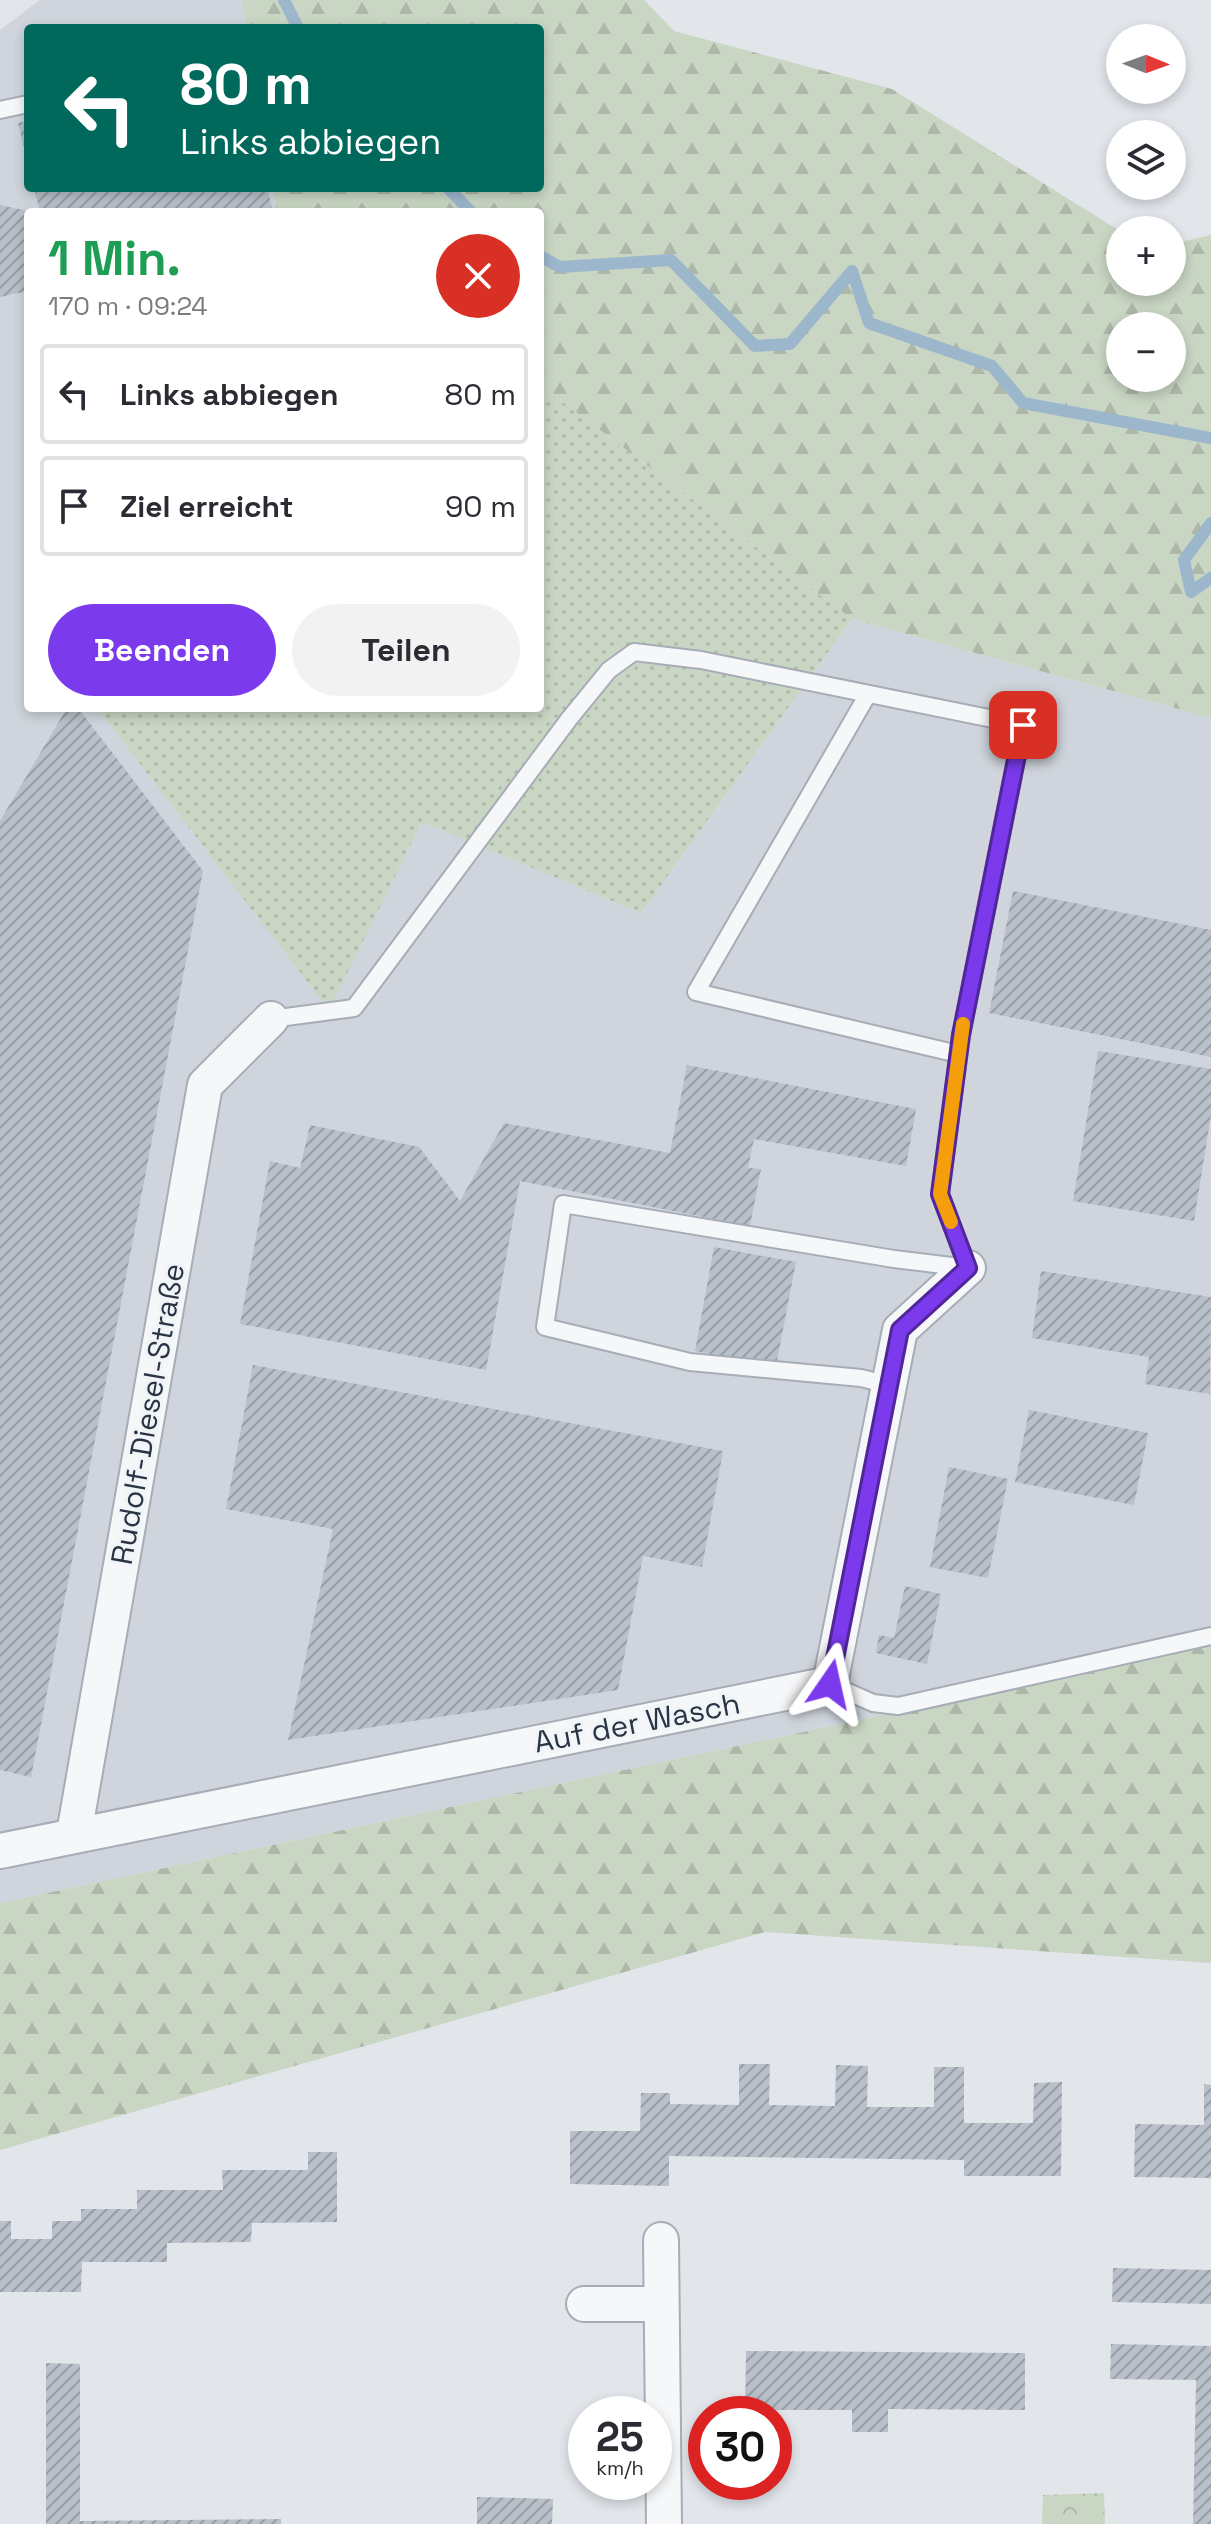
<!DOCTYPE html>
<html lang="de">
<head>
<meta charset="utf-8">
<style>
  body { margin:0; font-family:"Space Grotesk",sans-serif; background:#f2f2f3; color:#2b2b33; height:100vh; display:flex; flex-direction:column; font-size:30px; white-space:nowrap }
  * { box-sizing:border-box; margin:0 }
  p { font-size:26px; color:#7c7c81 }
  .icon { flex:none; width:44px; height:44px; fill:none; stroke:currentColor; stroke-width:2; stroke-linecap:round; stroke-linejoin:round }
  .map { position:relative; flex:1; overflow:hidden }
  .side { position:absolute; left:24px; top:208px; width:520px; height:504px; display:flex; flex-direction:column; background:#fff; border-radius:8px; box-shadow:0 4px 12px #0003 }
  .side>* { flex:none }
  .top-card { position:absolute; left:24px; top:24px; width:520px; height:168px; border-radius:8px; box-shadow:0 4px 12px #0003; background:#00695c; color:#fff; overflow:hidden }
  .needle { width:52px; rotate:91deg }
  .controls { position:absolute; left:1106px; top:24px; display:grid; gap:16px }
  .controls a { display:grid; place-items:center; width:80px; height:80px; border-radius:50%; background:#fff; box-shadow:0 4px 12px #0003; font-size:40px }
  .speed { position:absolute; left:568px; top:2396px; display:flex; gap:16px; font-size:40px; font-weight:700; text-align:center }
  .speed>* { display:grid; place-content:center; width:104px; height:104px; border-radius:50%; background:#fff; box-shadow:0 4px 12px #0003; line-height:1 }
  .speed small { font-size:20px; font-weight:400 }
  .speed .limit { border:12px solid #d22; background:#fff; color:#111 }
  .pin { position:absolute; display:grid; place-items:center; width:68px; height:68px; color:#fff; margin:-34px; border-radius:16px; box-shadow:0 4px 12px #0006 }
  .me { position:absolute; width:88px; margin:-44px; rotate:11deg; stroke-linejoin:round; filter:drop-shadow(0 0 6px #0008) }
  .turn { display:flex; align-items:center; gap:28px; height:168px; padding:0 24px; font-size:36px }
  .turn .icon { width:104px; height:104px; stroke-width:2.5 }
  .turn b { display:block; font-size:56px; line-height:68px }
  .round { display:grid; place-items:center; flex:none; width:84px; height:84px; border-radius:42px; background:#f2f2f3 }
  .headline { display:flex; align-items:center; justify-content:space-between; height:136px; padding:0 24px }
  h1 { font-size:48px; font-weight:700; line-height:60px; color:#1e9e55 }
  .primary-button { display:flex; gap:16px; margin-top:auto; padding:16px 24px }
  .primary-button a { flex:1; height:92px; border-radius:48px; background:#7c3aed; color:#fff; font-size:32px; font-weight:700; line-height:92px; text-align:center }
  .primary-button a+a { background:#f2f2f3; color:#2b2b33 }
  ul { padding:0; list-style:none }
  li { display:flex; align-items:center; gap:24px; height:100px; margin:0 16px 12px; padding:0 8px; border:4px solid #e1e1e2; border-radius:8px }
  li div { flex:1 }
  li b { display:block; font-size:30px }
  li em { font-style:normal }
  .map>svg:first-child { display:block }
</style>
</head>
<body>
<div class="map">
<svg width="1211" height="2524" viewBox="0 0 1211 2524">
  <defs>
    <pattern id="grass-dots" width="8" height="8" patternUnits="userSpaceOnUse" patternTransform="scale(2)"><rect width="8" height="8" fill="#c9d6c3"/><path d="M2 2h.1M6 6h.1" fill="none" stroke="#adb8a9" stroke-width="1.8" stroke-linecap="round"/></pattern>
    <pattern id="forest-firs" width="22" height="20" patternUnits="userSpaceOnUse" patternTransform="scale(2)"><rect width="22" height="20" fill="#c9d6c3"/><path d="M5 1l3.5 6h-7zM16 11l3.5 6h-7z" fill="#adb8a9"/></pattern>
    <pattern id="park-crowns" width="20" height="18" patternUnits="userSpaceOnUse" patternTransform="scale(2)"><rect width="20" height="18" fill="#c9d6c3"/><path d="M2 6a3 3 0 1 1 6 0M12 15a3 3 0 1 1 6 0" fill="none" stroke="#adb8a9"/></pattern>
    <pattern id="building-hatch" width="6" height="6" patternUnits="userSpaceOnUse" patternTransform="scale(2)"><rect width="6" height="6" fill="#b9c0c9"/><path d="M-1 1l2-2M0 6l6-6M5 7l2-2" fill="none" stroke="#969da5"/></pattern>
  </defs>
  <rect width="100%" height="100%" fill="#e2e6eb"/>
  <path fill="#d0d5dd" d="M40 0H242L246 28H28V188H273L277 212H28V708H97L329 1009 422 822 641 913 852 619 1211 718V1645L0 1903V30Z"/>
  <path fill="url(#grass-dots)" d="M540 385 852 619 641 913 422 822 329 1010 97 708H540Z"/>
  <path fill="url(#forest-firs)" fill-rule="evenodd" d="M242 0H644L674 31 892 89 1120 231V282H1172V244L1211 235V718L852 619 540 385V212H277L273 188H540V28H246ZM1120 326H1172V378H1120Z
    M1211 1645V1963L765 1932 0 2150V1903Z"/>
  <path fill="url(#park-crowns)" d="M1104 2493 1105 2524H1042L1043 2495Z"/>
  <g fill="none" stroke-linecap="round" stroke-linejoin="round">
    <path stroke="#9cb6cc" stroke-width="12" d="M284 0 298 28
      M448 188 471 212
      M540 256 560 267 671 260 755 346 790 344 852 271 869 323 992 366 1023 403 1211 438
      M1211 523 1184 560 1191 592 1211 578"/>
  </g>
  <path fill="url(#building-hatch)" d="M28 121V160H27L18 123Z
    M34 188H267L273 212H40Z
    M0 205 28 211V291L0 297Z
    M67 708H78L203 871 31 1777 0 1770V821Z
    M1013 891 1211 930V1057L989 1013Z
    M1098 1051 1211 1069V1115L1194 1221 1073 1201Z
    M687 1065 916 1109 906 1166 754 1139 748 1168 761 1169 750 1226 520 1181 486 1370 240 1324 270 1161 300 1168 310 1125 419 1147 460 1201 504 1123 670 1153Z
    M714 1247 796 1262 776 1366 695 1351Z
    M1041 1271 1211 1297 1210 1394 1145 1384 1149 1357 1032 1338Z
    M253 1365 723 1451 702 1567 643 1556 618 1690 288 1740 333 1529 226 1509Z
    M1029 1410 1148 1433 1134 1505 1015 1482Z
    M949 1467 1008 1479 988 1578 930 1567Z
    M905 1586 941 1594 927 1664 876 1653 879 1635 894 1638Z
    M739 2064H770L769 2105 835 2106 836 2065 868 2066 867 2107H934V2067H964V2123H1033L1034 2083 1062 2082 1061 2176H964V2160L669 2156V2186L570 2184V2131H640L641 2093H670V2104L739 2105Z
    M1204 2084 1211 2085V2178L1134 2177 1135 2124 1204 2125Z
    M308 2152H337V2222L252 2223 251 2242 167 2243V2262H82L81 2292H0V2221H11V2239H52V2221H81V2209H137V2190H223L222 2170H308Z
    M1113 2268 1211 2270V2304L1112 2302Z
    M1111 2344 1211 2346V2524H1193L1196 2380 1110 2379Z
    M746 2351 1025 2353V2410L888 2409V2432H852V2410H745Z
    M46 2363 80 2364V2521L281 2519V2524H46Z
    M477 2497 553 2499 552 2524H477Z"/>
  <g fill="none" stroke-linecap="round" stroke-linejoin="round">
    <g stroke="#a7adb6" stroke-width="20">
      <path id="service" d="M0 110 28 104
        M868 694 696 992 958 1054
        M271 1019 354 1008 569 719 609 670 634 652 701 660 1023 725 961 1035 940 1194 968 1268 894 1259 563 1204 545 1327 690 1362 861 1378 889 1385
        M830 1684 873 1703 898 1706 1211 1636"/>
    </g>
    <g stroke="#a7adb6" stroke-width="38">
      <path id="minor" d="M74 1834 205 1085 271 1019
        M0 1851 830 1684 900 1330 968 1268
        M661 2240 664 2524
        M584 2304H660"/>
    </g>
    <use href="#service" stroke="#f6f7f9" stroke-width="16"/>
    <use href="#minor" stroke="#f6f7f9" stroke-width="34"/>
  </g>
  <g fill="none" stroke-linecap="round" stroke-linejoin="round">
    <g stroke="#51269a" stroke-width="20">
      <path id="route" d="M830 1684 900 1330 968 1268 940 1194 961 1035 1023 725"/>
    </g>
    <use href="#route" stroke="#7c3aed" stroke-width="14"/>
    <path stroke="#f59e0b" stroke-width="14" d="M951 1222 940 1194 963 1024"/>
  </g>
  <g text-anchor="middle" stroke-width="7" stroke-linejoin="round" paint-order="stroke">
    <g font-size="30" fill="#293444" stroke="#f2f5f8">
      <text transform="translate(148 1414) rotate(-80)" y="10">Rudolf-Diesel-Straße</text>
      <text transform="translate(637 1723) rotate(-11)" y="10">Auf der Wasch</text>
    </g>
  </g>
</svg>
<div class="controls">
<a><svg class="needle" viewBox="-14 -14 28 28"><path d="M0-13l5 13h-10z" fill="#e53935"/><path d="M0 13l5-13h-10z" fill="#7c7c81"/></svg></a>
<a><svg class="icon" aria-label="layers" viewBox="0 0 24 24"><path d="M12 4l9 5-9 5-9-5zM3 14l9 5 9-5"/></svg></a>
<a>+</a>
<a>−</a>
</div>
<div class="speed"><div>25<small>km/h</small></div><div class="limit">30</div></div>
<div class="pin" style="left:1023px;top:725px;background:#d93025"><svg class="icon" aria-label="arrive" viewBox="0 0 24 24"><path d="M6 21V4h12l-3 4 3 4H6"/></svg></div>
<svg class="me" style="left:830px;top:1684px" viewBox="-20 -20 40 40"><path d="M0-17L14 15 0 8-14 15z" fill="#7c3aed" stroke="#fff" stroke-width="4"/></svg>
<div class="top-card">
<div class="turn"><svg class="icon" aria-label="left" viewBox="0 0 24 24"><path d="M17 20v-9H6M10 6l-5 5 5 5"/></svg><div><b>80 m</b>Links abbiegen</div></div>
</div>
<section class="side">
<div class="headline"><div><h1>1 Min.</h1><p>170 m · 09:24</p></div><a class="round" style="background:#d93025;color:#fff"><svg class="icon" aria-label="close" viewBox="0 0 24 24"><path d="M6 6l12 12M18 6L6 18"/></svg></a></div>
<ul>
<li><svg class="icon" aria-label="left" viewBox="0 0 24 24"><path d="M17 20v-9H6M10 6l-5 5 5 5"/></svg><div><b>Links abbiegen</b></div><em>80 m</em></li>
<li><svg class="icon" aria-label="arrive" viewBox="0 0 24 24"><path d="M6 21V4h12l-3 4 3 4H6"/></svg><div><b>Ziel erreicht</b></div><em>90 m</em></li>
</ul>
<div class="primary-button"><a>Beenden</a><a>Teilen</a></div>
</section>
</div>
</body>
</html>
